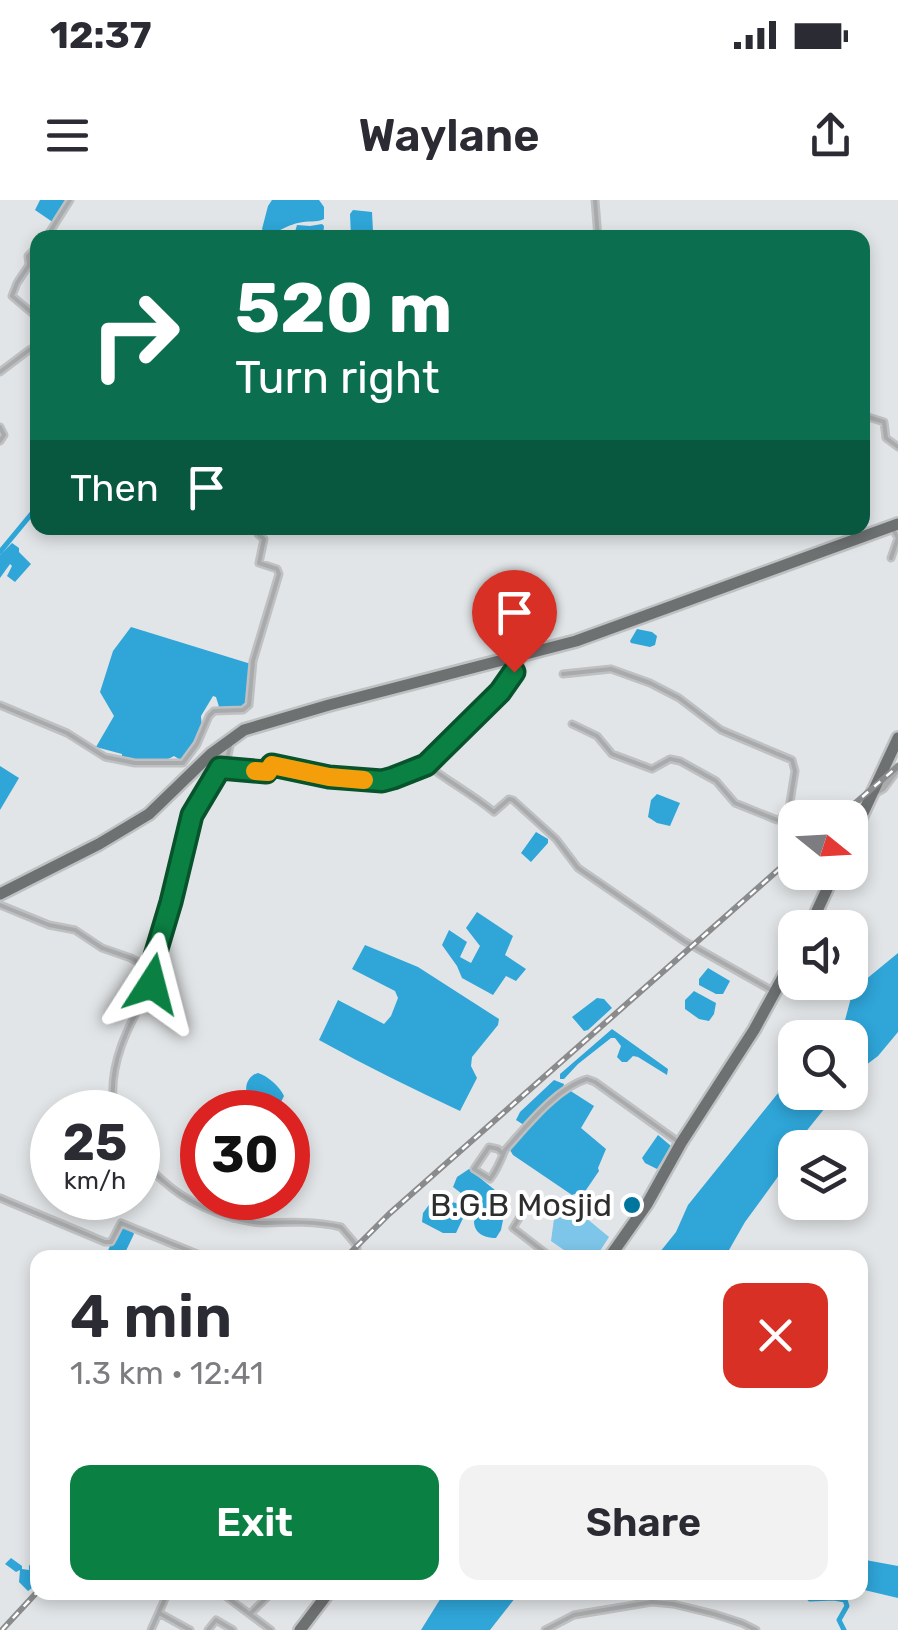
<!DOCTYPE html>
<html lang="en">
<head>
<meta charset="utf-8">
<style>
  body { margin:0; font-family:Rubik,sans-serif; background:#f2f2f3; color:#2b2b33; height:100vh; display:flex; flex-direction:column; font-size:38px; white-space:nowrap }
  * { box-sizing:border-box; margin:0 }
  p { font-size:32px; color:#7c7c81 }
  .icon { flex:none; width:55px; height:55px; fill:none; stroke:currentColor; stroke-width:2; stroke-linecap:round; stroke-linejoin:round }
  .map { position:relative; flex:1; overflow:hidden }
  .panel { position:absolute; left:30px; top:1050px; width:838px; height:350px; display:flex; flex-direction:column; background:#fff; border-radius:20px; box-shadow:0 5px 15px #0003 }
  .panel>* { flex:none }
  .top-card { position:absolute; left:30px; top:30px; width:840px; height:305px; border-radius:20px; box-shadow:0 5px 15px #0003; background:#0b6e4f; color:#fff; overflow:hidden }
  .needle { width:65px; rotate:108deg }
  .buttons { position:absolute; left:778px; top:600px; display:grid; gap:20px }
  .buttons a { display:grid; place-items:center; width:90px; height:90px; border-radius:20px; background:#fff; box-shadow:0 5px 15px #0003; font-size:50px }
  .speed { position:absolute; left:30px; top:890px; display:flex; gap:20px; font-size:50px; font-weight:700; text-align:center }
  .speed>* { display:grid; place-content:center; width:130px; height:130px; border-radius:50%; background:#fff; box-shadow:0 5px 15px #0003; line-height:1 }
  .speed small { font-size:25px; font-weight:400 }
  .speed .limit { border:15px solid #d22; background:#fff; color:#111 }
  .pin { position:absolute; display:grid; place-items:center; width:85px; height:85px; color:#fff; margin:-102px -42px; border-radius:50% 50% 50% 0; rotate:-45deg; box-shadow:0 0 10px #0007 }
  .pin .icon { rotate:45deg }
  .me { position:absolute; width:110px; margin:-55px; rotate:9deg; stroke-linejoin:round; filter:drop-shadow(0 0 8px #0008) }
  .turn { display:flex; align-items:center; gap:35px; height:210px; padding:0 40px; font-size:45px }
  .turn .icon { width:130px; height:130px; stroke-width:2.5 }
  .turn b { display:block; font-size:70px; line-height:85px }
  .then { display:flex; align-items:center; height:95px; padding:0 40px; background:#0003; gap:20px; font-size:38px }
  .round { display:grid; place-items:center; flex:none; width:105px; height:105px; border-radius:20px; background:#f2f2f3 }
  .overview { display:flex; align-items:center; justify-content:space-between; height:170px; padding:0 40px }
  h1 { font-size:60px; font-weight:600; line-height:75px }
  .primary-button { display:flex; gap:20px; margin-top:auto; padding:20px 40px }
  .primary-button a { flex:1; height:115px; border-radius:20px; background:#0b8043; color:#fff; font-size:40px; font-weight:600; line-height:115px; text-align:center }
  .primary-button a+a { background:#f2f2f3; color:#2b2b33 }
  .status { display:flex; justify-content:space-between; align-items:center; height:70px; padding:0 50px; background:#fff; direction:ltr }
  .status svg { height:28px; fill:currentColor }
  header { display:flex; justify-content:space-between; align-items:center; height:130px; padding:0 40px; background:#fff; font-size:45px; font-weight:600 }
  .map>svg:first-child { display:block }
</style>
</head>
<body>
<div class="status"><b>12:37</b><svg viewBox="0 0 49 12"><path d="M0 12V9h3v3zM5 12V6h3v6zM10 12V3h3v9zM15 12V0h3v12zM26 1h20v11H26zM47 4h2v5h-2z"/></svg></div>
<header><svg class="icon" aria-label="menu" viewBox="0 0 24 24"><path d="M4 6h16M4 12h16M4 18h16"/></svg>Waylane<svg class="icon" aria-label="share" viewBox="0 0 24 24"><path d="M12 15V3M7 8l5-5 5 5M5 13v7h14v-7"/></svg></header>
<div class="map">
<svg width="898" height="1430" viewBox="0 0 898 1430">
  <rect width="100%" height="100%" fill="#e2e5e7"/>
  <path fill="#7dc5e9" d="M574 1008 609 1037 596 1057H574L551 1041 554 1019Z"/>
  <path fill="#2fa5d8" d="M40 0H65L67 3 54 23 35 10Z
    M272 0H319L324 7V19C316 23 308 20 298 23 284 26 282 33 264 32L262 29 268 6Z
    M353 10 372 12 373 31 369 37H351L350 14Z
    M322 24 324 26 323 37H273L282 33 294 35 297 25 310 26Z
    M12 343 19 348V352L31 364 15 382 7 376 12 366 10 364 0 378V355Z
    M131 427 251 464 245 507 220 510 216 497 213 496 201 516 202 529 192 551 182 561 174 556C160 565 139 562 122 559V554L96 547 114 516 100 492 113 451Z
    M637 429 652 432 657 436 655 445 650 447 631 443 630 441Z
    M0 566 19 578 0 610Z
    M657 594 680 603 670 626 657 623 648 617 651 600Z
    M536 632 548 639V643L531 662 521 653Z
    M477 712 513 736 505 755 526 769 516 781 506 776 493 795 462 778 457 766 442 745 449 730 467 742 460 757 471 763 480 746 466 728Z
    M365 745 418 767 499 819 498 825 472 857 471 866 477 878 460 911C413 889 366 866 319 840L338 800 384 824 391 816 398 798 395 791 352 769Z
    M898 753V832L878 856 850 877V838L829 837 844 824 853 790Z
    M708 768 730 781 723 794H716L699 785V779Z
    M694 791 716 803 714 814 709 821 699 819 685 809V800Z
    M597 798 604 799 612 808 588 830 584 831 572 817Z
    M612 829 668 869 667 875 638 857 633 856 627 862H622L617 857 621 846 615 838H611L578 864 564 879H560V874Z
    M795 872V892L837 893 796 944 777 978 745 1022 725 1057H656L676 1032 688 1005Z
    M258 873C268 876 280 887 284 896L280 904 248 895C243 887 249 875 258 873Z
    M554 880 564 884 563 888 524 925 516 920 520 912Z
    M569 890 594 906 581 928 606 949 598 968 599 971 586 990 572 995 513 955 510 950 522 933Z
    M658 935 671 946 657 969 645 963 642 958Z
    M469 969 501 995 488 1010 474 1003 453 987 457 977Z
    M434 998 456 1003 464 1010 465 1014 456 1033H443L422 1022 423 1013Z
    M484 1012 493 1014 503 1020 501 1030 496 1038C484 1038 474 1033 474 1021Z
    M123 1028 132 1030 134 1034 123 1057H108L106 1055C110 1046 115 1033 123 1028Z
    M37 1347V1375L31 1371 37 1378V1384L28 1391 19 1382 20 1370 16 1372 5 1364 11 1358 22 1366V1369L29 1370V1366L34 1358 33 1353Z
    M860 1359 898 1366V1398L860 1389Z
    M444 1393V1392L519 1393 490 1430H421Z"/>
  <g fill="none" stroke-linecap="round" stroke-linejoin="round">
    <path stroke="#2fa5d8" stroke-width="5" d="M0 352 38 306
      M804 1392 810 1399 834 1398 845 1400 847 1406 839 1420 844 1430"/>
    <g stroke="#bec0c2" stroke-width="9">
      <path id="minor" d="M595 0 598 38
        M46 38 70 0
        M38 46 28 56 29 65 17 83 12 96 38 118
        M0 172 29 150 33 148 38 151
        M862 215 884 222 886 238 898 247
        M0 227 4 235 0 241
        M891 358 898 338 894 331
        M563 474 611 469 650 483 679 498 721 530 792 560 795 571 788 615 795 623
        M0 505 67 533 105 557 135 563H183L197 544 209 516 214 511 243 510 249 505 253 461 279 374 277 369 259 363 264 339 258 334 259 328
        M572 524 597 536 612 554 652 569 670 559 680 561 716 581 735 603 777 620 788 615
        M427 565C449 582 472 594 494 612L509 599 513 600 556 639 578 668 684 741 771 790
        M221 569 266 572 272 565 329 577 382 581 427 565 500 491 524 457
        M0 705 49 725 75 730 102 748 131 758 150 769
        M115 912C105 867 130 822 152 784L154 778 151 769 171 702 192 615 228 555 230 546
        M503 954 498 949 489 947 474 969 490 979C497 970 501 960 505 950 526 927 556 888 587 879L595 882 677 941
        M138 956C167 988 191 1006 233 1018 243 1020 253 1023 264 1023 289 1022 316 1021 341 1027L357 1046V1050
        M0 998 105 1042H111L121 1023 207 1058
        M521 1015 513 1028 552 1058
        M220 1392 271 1430
        M159 1413 190 1430
        M251 1413 272 1392
        M151 1430 168 1392
        M208 1430 216 1420 233 1430
        M545 1430 574 1415 652 1402 673 1404 714 1414 742 1423 756 1430"/>
    </g>
    <g stroke="#bec0c2" stroke-width="11">
      <path id="tertiary" d="M876 592 883 588 898 568"/>
    </g>
    <g stroke="#bec0c2" stroke-width="16">
      <path id="trunk" d="M850 641 898 538
        M0 694 99 644 149 614 211 554 244 530 329 505 576 441 898 324
        M809 728 835 672
        M609 1058 647 1004 681 943 754 830 795 755
        M300 1430 329 1392"/>
    </g>
    <use href="#minor" stroke="#a9aaab" stroke-width="4"/>
    <use href="#tertiary" stroke="#a9aaab" stroke-width="6"/>
    <use href="#trunk" stroke="#6e7172" stroke-width="11"/>
    <g stroke="#898b8c" stroke-width="6">
      <path id="rail" d="M838 618 898 566
        M345 1058 389 1014 795 655
        M2 1430 38 1391"/>
    </g>
    <use href="#rail" stroke="#fff" stroke-width="2.5" stroke-dasharray="8" stroke-linecap="butt"/>
  </g>
  <g fill="none" stroke-linecap="round" stroke-linejoin="round">
    <g stroke="#07532c" stroke-width="25">
      <path id="route" d="M152 784 154 778 151 769 171 702 192 615 220 568 266 572 272 565 329 577 382 581 393 578 426 565 500 492 514 472"/>
    </g>
    <use href="#route" stroke="#0b8043" stroke-width="18"/>
    <path stroke="#f59e0b" stroke-width="18" d="M255 571 268 572 272 565 329 577 364 580"/>
  </g>
  <circle fill="#00759e" stroke="#fff" stroke-width="4" cx="632" cy="1005" r="10"/>
  <g text-anchor="middle" stroke-width="8" stroke-linejoin="round" paint-order="stroke">
    <g font-size="32" fill="#2d2e2e" stroke="#fff" text-anchor="end">
      <text x="612" y="1016">B.G.B Mosjid</text>
    </g>
  </g>
</svg>
<div class="buttons">
<a><svg class="needle" viewBox="-14 -14 28 28"><path d="M0-13l5 13h-10z" fill="#e53935"/><path d="M0 13l5-13h-10z" fill="#7c7c81"/></svg></a>
<a><svg class="icon" aria-label="sound" viewBox="0 0 24 24"><path d="M4 9h4l5-4v14l-5-4H4zM17 9q2 3 0 6"/></svg></a>
<a><svg class="icon" aria-label="search" viewBox="0 0 24 24"><circle cx="10" cy="10" r="6"/><path d="M15 15l6 6"/></svg></a>
<a><svg class="icon" aria-label="layers" viewBox="0 0 24 24"><path d="M12 4l9 5-9 5-9-5zM3 14l9 5 9-5"/></svg></a>
</div>
<div class="speed"><div>25<small>km/h</small></div><div class="limit">30</div></div>
<div class="pin" style="left:514px;top:472px;background:#d93025"><svg class="icon" aria-label="arrive" viewBox="0 0 24 24"><path d="M6 21V4h12l-3 4 3 4H6"/></svg></div>
<svg class="me" style="left:152px;top:784px" viewBox="-20 -20 40 40"><path d="M0-17L14 15 0 8-14 15z" fill="#0b8043" stroke="#fff" stroke-width="4"/></svg>
<div class="top-card">
<div class="turn"><svg class="icon" aria-label="right" viewBox="0 0 24 24"><path d="M7 20v-9h11M14 6l5 5-5 5"/></svg><div><b>520 m</b>Turn right</div></div>
<div class="then">Then<svg class="icon" aria-label="arrive" viewBox="0 0 24 24"><path d="M6 21V4h12l-3 4 3 4H6"/></svg></div>
</div>
<section class="panel">
<div class="overview"><div><h1>4 min</h1><p>1.3 km · 12:41</p></div><a class="round" style="background:#d93025;color:#fff"><svg class="icon" aria-label="close" viewBox="0 0 24 24"><path d="M6 6l12 12M18 6L6 18"/></svg></a></div>
<div class="primary-button"><a>Exit</a><a>Share</a></div>
</section>
</div>
</body>
</html>
